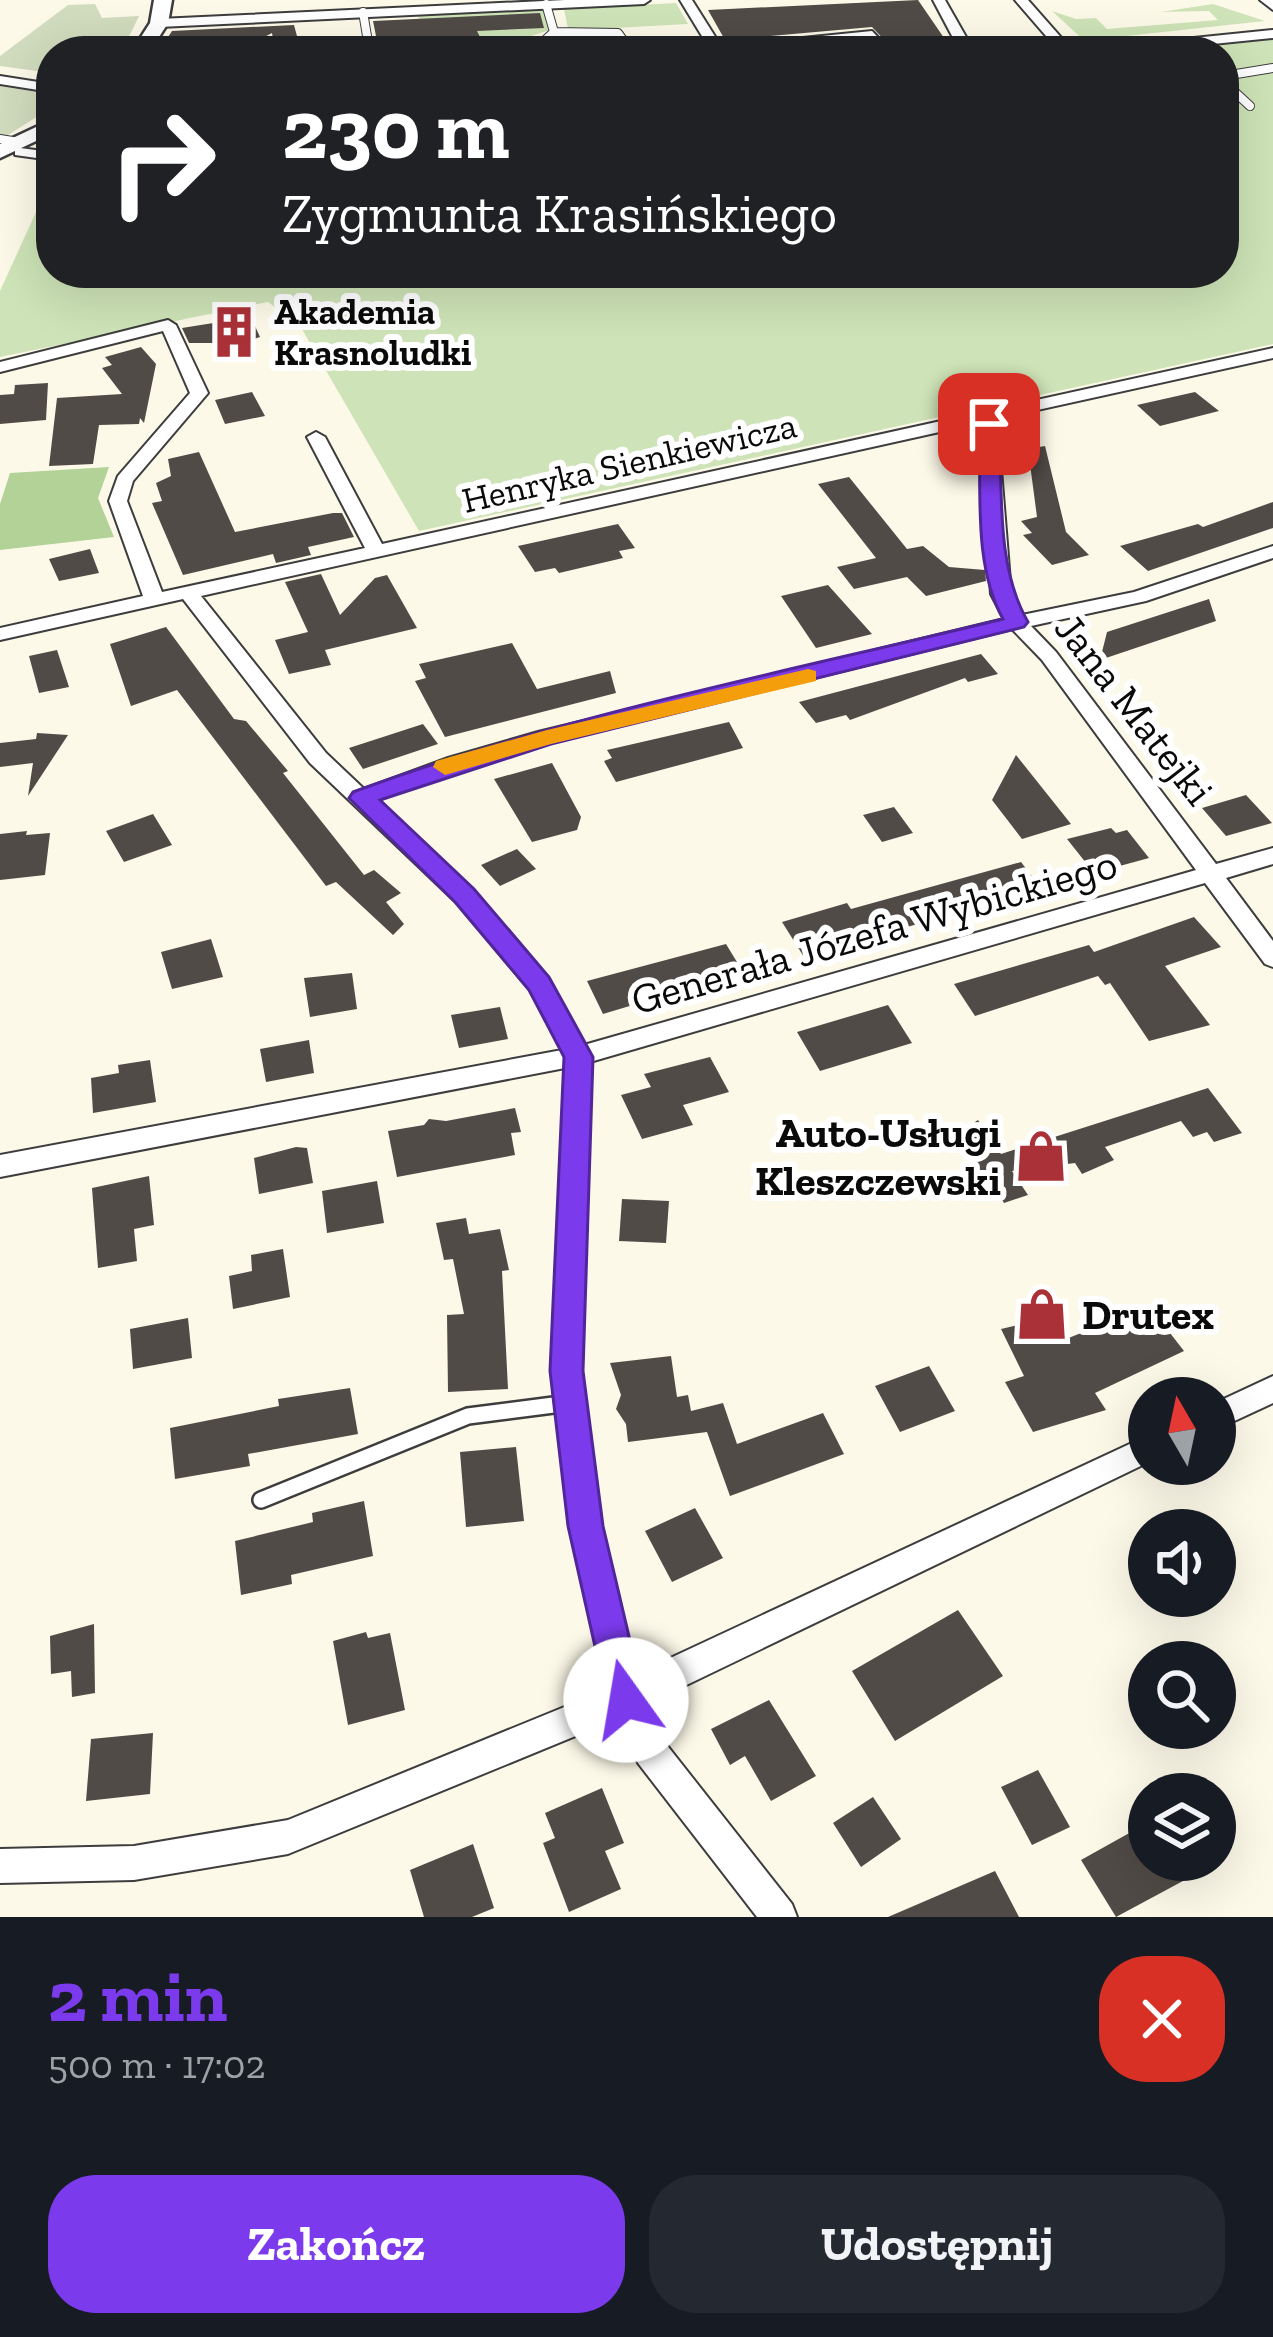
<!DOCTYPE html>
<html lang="pl">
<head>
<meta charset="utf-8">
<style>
  body { margin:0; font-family:"Zilla Slab",serif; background:#242831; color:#f1f3f6; height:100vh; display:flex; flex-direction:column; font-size:45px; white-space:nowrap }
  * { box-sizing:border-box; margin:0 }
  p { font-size:39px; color:#9ea1a6 }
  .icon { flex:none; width:66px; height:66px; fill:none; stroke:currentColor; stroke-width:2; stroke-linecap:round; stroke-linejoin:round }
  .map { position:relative; height:1917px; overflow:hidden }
  .sheet { display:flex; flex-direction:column; background:#171b24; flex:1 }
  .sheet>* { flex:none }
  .top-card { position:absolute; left:36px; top:36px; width:1203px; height:252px; border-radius:48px; box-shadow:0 12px 48px #0002; background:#202124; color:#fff; overflow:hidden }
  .needle { width:78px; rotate:351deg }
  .fabs { position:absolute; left:1128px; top:1377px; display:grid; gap:24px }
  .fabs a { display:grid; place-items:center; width:108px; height:108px; border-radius:50%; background:#171b24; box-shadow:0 12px 48px #0002; font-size:60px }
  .pin { position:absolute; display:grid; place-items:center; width:102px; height:102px; color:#fff; margin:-51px; border-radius:24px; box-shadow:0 6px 18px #0006 }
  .me { position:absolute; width:132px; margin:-66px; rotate:347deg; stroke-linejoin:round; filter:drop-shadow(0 0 9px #0008) }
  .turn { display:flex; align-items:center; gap:42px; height:252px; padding:0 48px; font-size:54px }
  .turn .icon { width:156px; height:156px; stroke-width:2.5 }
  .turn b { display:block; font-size:84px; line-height:102px }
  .round { display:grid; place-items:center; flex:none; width:126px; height:126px; border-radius:48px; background:#242831 }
  .summary { display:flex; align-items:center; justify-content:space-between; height:204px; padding:0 48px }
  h1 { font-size:72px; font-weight:800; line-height:90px; color:#7c3aed }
  .primary-button { display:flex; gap:24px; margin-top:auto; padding:24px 48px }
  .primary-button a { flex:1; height:138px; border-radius:48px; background:#7c3aed; color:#fff; font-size:48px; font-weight:800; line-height:138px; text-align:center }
  .primary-button a+a { background:#242831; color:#f1f3f6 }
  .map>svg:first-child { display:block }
</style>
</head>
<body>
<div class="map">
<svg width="1273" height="1917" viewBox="0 0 1273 1917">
  <rect width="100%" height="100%" fill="#fdf9e9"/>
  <path fill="#cee3b7" d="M676 3 688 24 577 30 568 29 564 9Z
    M1213 4 1265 21 1126 36 1090 46 1052 11 1076 19 1096 18 1107 29 1218 20 1209 11 1161 12Z
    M548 8 553 29 528 37 542 43 547 51H437L417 15Z
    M1273 39V344L419 531 299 324 268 302 0 357V291L51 179V273H1224V51H1153Z"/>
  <path fill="#b2d298" d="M109 467 98 498 114 537 0 550V504L10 473Z"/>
  <path fill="#d1dbbd" d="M95 4 102 18 139 16 122 51H51V73L0 66V56L68 5Z
    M0 85 51 92V108L0 140Z"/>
  <path fill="#514b47" d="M918 0 953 51H895L872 27 725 40 708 10Z
    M540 13 544 28 477 31 487 51H379L373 21Z
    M294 25 301 51H275L272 33 238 51 224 50V40L217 37 208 46 195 43 191 51H159L172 31Z
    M251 317 260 337 243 343H189L182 328Z
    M141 347 156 364 144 423 140 418 139 424 99 425 93 464 49 466 57 398 122 394 102 368 112 365 105 357Z
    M48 383 46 420 0 424V395L14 394 15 385Z
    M252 392 265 416 225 424 215 400Z
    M1195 392 1219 411 1160 426 1137 405Z
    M1045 446 1066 532 1089 555 1052 565 1023 535 1032 533 1021 521 1037 517 1028 449Z
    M199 452 235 532 333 513H342L354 537 308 547 311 555 276 563 273 554 183 575 152 503 162 501 156 483 171 476 168 459Z
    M849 477 907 549 923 546 949 567 985 570 986 581 926 596 907 577 854 589 837 567 876 558 818 484Z
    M1273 502V528L1148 571 1120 546 1198 524 1203 527Z
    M618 524 635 548 619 551 623 558 559 573 555 568 535 572 518 546Z
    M90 549 99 573 59 581 49 559Z
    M321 574 340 615 375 578 387 575 417 628 325 650 331 665 289 674 275 640 308 632 285 582Z
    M828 585 872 634 816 648 781 596Z
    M1209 599 1216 621 1100 660 1107 632Z
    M166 627 234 719 246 721 288 771 283 773 364 875 374 870 401 893 386 902 404 924 393 935 336 882 326 886 177 690 131 706 110 644Z
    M512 643 537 689 610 671 616 693 445 737 415 681 426 678 419 664Z
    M57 650 69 687 39 693 29 656Z
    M981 654 998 674 968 682 965 678 850 720 846 715 816 723 799 702Z
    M729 722 743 748 616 782 604 761 612 758 607 750Z
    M423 724 438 744 363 769 349 748Z
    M37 733 68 735 28 796 33 763 0 767V743L36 739Z
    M1016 755 1071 824 1022 839 992 800Z
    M552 763 581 817 577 830 532 842 494 779Z
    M1246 795 1272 823 1226 836 1202 808Z
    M894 807 913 833 882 842 863 815Z
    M153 814 172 845 124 862 106 831Z
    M1111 828 1116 833 1127 830 1149 858 1094 873 1067 839Z
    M27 831 26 835 50 833 45 875 0 880V834Z
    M517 849 536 869 500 886 481 865Z
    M1021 862 1041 888 804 957 782 922 847 903 851 909Z
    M1194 917 1221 947 1165 966 1210 1025 1149 1041 1110 983 1105 985 1098 976 975 1016 954 984 1089 945 1094 952Z
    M211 939 223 977 172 989 161 952Z
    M726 944 743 972 603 1014 587 981Z
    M352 973 357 1009 310 1017 304 978Z
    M888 1005 912 1043 820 1071 797 1032Z
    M500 1007 508 1039 459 1048 451 1015Z
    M309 1040 314 1073 266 1082 260 1049Z
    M710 1057 729 1092 683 1105 693 1125 642 1139 621 1095 651 1087 644 1074Z
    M150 1060 156 1102 93 1113 91 1078 119 1073 118 1065Z
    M1208 1088 1242 1133 1214 1142 1207 1132 1193 1137 1181 1121 1105 1147 1114 1160 1082 1174 1075 1163 1012 1171 1028 1195 1004 1203 986 1174 975 1176 972 1163 979 1161 961 1131 978 1120 1001 1154Z
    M515 1108 521 1132 511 1133 515 1155 397 1177 388 1131 424 1125 429 1119 446 1121Z
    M296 1147 307 1148 313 1183 259 1194 254 1158Z
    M149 1176 154 1225 134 1229 137 1261 98 1268 92 1188Z
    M377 1181 384 1223 327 1233 322 1191Z
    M622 1199 669 1201 666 1243 619 1241Z
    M466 1218 469 1234 500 1229 509 1270 502 1271 508 1389 448 1392 447 1315 464 1314 453 1259 444 1260 436 1223Z
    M283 1249 290 1297 233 1309 229 1276 252 1271 251 1255Z
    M1149 1306 1184 1351 1095 1393 1106 1410 1033 1432 1005 1382 1024 1376 1001 1329 1055 1316 1066 1339Z
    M188 1318 192 1358 133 1369 130 1329Z
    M671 1356 677 1397 688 1395 691 1411 723 1403 737 1444 823 1413 844 1454 730 1496 707 1432 628 1442 626 1424 616 1409 621 1395 610 1363Z
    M929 1366 955 1411 900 1432 875 1386Z
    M350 1388 358 1434 248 1454 250 1466 175 1479 170 1428 279 1406 278 1399Z
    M516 1447 524 1521 466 1527 460 1452Z
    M364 1501 373 1556 291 1575 292 1584 241 1595 235 1541 313 1522 312 1513Z
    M695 1508 723 1558 672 1582 645 1531Z
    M958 1610 1003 1676 895 1741 852 1671Z
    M94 1624 95 1693 72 1697 71 1671 51 1674 50 1636Z
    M366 1632 368 1638 390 1633 405 1710 348 1725 333 1641Z
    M769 1700 816 1776 771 1801 745 1756 730 1765 711 1729Z
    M153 1733 150 1794 86 1801 91 1739Z
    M1038 1770 1070 1827 1032 1845 1001 1787Z
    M602 1788 624 1843 605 1851 621 1889 569 1912 543 1843 555 1838 545 1813Z
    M873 1797 901 1839 861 1867 833 1823Z
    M1149 1822V1860H1222L1116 1917 1081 1860Z
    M473 1844 494 1908 472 1917H424L410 1870Z
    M995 1871 1019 1917H888Z"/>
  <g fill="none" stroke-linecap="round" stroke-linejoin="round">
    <g stroke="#3d3d3d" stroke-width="10">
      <path id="service-far1" d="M546 4 554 32 542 43 547 51
        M363 12 369 48
        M554 32 618 33 631 51
        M215 51 217 45
        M1224 76 1273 68
        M1224 82 1250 106
        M0 139 19 142"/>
    </g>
    <g stroke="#3d3d3d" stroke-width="20">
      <path id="service" d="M261 1500 468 1416 569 1403"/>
    </g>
    <g stroke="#3d3d3d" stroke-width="4">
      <path id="minor" d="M565 0H650L644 4 159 27 153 23 159 19Z
        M680 0H692L721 46 872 31 891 51H877L869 39 711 51Z
        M933 0H945L974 51H960Z
        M1015 0H1028L1073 51H1059Z
        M1260 0H1273V10Z
        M1273 30V38L1144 51H1098L1105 47Z
        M0 76 51 84V92L0 84Z
        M20 148 51 152V160L15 155V149Z
        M168 320 176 325 208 393 133 481 127 501 162 592 365 548 307 437 316 432 325 437 382 544 1273 348V358L997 419 1011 594 1022 615 1134 592 1273 546V558L1146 601 1031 626 1056 652 1216 864 1273 848V864L1226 878 1273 941V967L1265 964 1205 883 590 1062 581 1371 601 1526 636 1674 1149 1435V1462L645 1705 662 1739 792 1904 797 1917H757L638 1763 617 1719 288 1854 134 1880 0 1883V1849L134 1846 288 1820 606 1690 571 1526 553 1371 565 1068 0 1177V1155L562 1050 530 990 456 902 310 763 183 599 0 640V628L143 596 109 501 118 476 190 393 163 331 0 372V362ZM980 423 991 594 1004 619 538 732 448 758 364 789 326 753 201 596ZM1012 629 1042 660 1196 870 584 1045 548 978 472 890 376 801 464 768 550 743Z
        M1273 1376V1403L1215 1430V1403Z"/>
    </g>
    <g stroke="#3d3d3d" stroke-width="5">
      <path id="tertiary" d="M154 0H172L168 23 150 51H132L150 23Z
        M51 120V134L0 158V144Z"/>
    </g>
    <use href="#service-far1" stroke="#fff" stroke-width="8"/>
    <use href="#service" stroke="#fff" stroke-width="15"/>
    <use href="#minor" fill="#fff" fill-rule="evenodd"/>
    <use href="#tertiary" fill="#fff" fill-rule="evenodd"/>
  </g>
  <path fill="#7c3aed" stroke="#51269a" stroke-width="3" d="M989 418 999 424C1003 489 995 565 1028 622L1024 627 551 744 380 800 474 889 549 977 593 1057 583 1371 603 1526 644 1700 639 1713 626 1718 612 1713 607 1700 568 1526 550 1371 564 1057 529 990 455 902 349 798 353 792C563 715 786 672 1003 619 972 563 982 486 979 424Z"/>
  <path fill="#f59e0b" d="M808 669 816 671V681L551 744 445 775 433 767 436 761 547 730Z"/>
  <defs>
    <g id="building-bare" transform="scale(4.14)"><path d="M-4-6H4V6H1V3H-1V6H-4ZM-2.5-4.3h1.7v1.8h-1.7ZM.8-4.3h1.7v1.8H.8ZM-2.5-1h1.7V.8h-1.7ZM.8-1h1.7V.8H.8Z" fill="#aa3137" stroke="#fff" stroke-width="2.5" paint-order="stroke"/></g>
    <g id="shop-bare" transform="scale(4.14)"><path d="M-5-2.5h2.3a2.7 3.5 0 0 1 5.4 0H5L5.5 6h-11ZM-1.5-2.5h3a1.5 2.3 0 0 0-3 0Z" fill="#aa3137" stroke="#fff" stroke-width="2.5" paint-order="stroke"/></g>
  </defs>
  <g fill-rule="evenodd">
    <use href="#building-bare" x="234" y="332"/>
    <use href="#shop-bare" x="1041" y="1156"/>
    <use href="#shop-bare" x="1042" y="1314"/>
  </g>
  <g text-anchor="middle" stroke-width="12" stroke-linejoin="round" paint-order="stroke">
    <g font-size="36" font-weight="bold" fill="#0a0a0a" stroke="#fff" text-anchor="start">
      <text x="274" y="324">Akademia<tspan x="274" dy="41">Krasnoludki</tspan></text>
    </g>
    <g font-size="36" fill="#0a0a0a" stroke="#fff">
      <text transform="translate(629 462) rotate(-13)" y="13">Henryka Sienkiewicza</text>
    </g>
    <g font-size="42" fill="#0a0a0a" stroke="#fff">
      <text transform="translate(1135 709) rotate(52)" y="15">Jana Matejki</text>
      <text transform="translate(874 931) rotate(-16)" y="15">Generała Józefa Wybickiego</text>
    </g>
    <g font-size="42" font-weight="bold" fill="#0a0a0a" stroke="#fff" text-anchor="end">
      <text x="1001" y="1147">Auto-Usługi<tspan x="1001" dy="48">Kleszczewski</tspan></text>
      <text x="1082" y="1329" text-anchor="start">Drutex</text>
    </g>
  </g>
</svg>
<div class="fabs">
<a><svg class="needle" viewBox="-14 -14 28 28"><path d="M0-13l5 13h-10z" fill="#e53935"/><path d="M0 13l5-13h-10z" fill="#9ea1a6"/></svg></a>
<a><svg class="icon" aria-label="sound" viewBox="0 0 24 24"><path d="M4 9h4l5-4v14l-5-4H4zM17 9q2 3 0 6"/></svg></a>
<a><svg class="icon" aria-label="search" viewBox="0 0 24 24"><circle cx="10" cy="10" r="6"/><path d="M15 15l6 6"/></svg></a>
<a><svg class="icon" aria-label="layers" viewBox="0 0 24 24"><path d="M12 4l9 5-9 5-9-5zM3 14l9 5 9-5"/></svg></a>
</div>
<div class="pin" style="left:989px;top:424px;background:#d93025"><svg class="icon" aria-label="arrive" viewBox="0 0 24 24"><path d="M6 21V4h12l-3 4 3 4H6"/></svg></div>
<svg class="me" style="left:626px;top:1700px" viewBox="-20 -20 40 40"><circle r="19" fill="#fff"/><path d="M0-13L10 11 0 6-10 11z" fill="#7c3aed"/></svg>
<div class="top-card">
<div class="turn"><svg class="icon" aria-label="right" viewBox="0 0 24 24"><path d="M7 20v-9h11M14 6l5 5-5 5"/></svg><div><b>230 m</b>Zygmunta Krasińskiego</div></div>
</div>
</div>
<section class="sheet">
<div class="summary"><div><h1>2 min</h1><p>500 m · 17:02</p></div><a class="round" style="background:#d93025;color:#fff"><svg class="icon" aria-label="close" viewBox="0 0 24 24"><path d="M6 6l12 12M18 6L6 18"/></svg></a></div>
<div class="primary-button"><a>Zakończ</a><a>Udostępnij</a></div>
</section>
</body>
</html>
